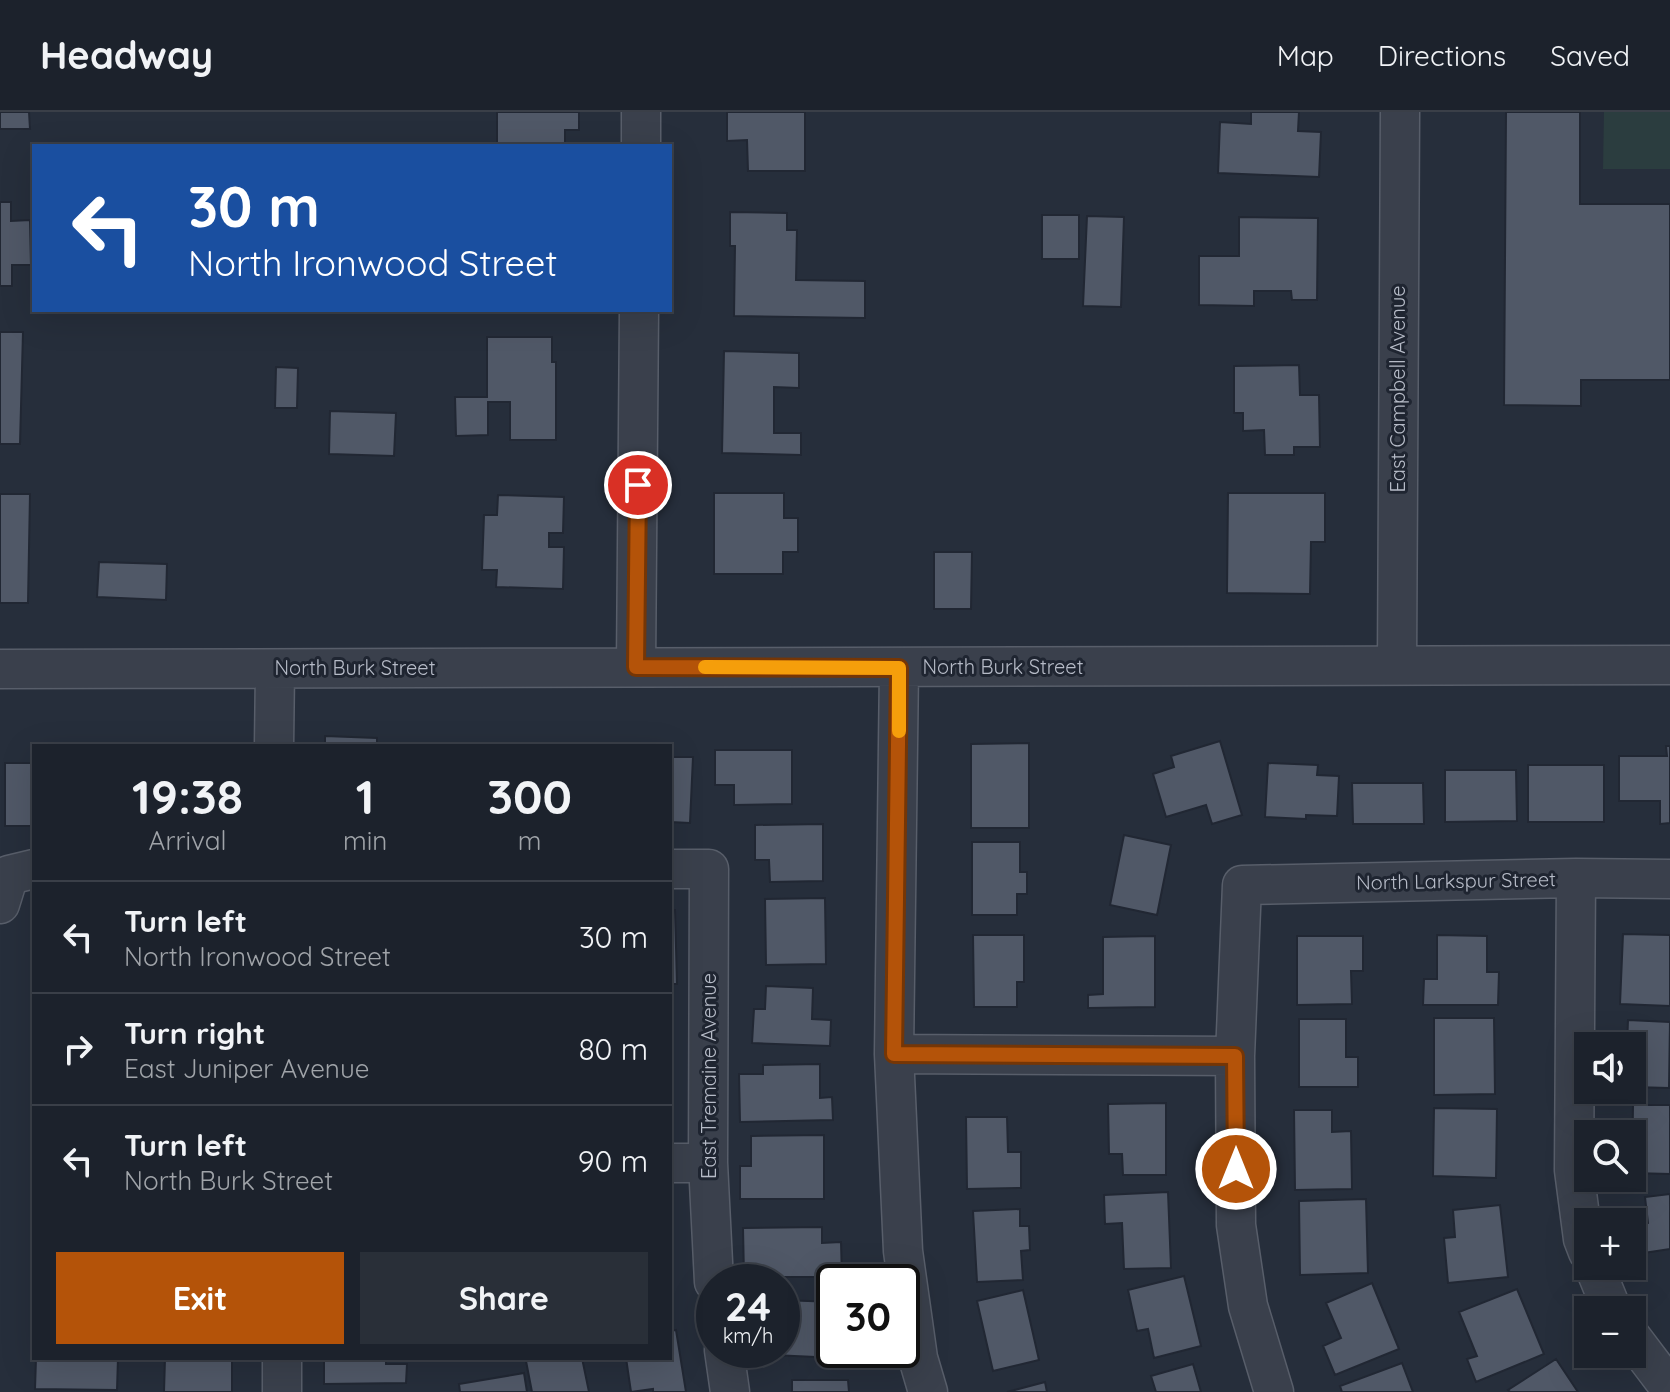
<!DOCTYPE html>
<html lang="en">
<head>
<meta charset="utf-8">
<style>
  body { margin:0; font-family:Quicksand,sans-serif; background:#292f38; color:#f1f3f6; height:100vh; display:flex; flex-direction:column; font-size:30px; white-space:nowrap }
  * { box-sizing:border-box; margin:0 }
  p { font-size:26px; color:#a0a4a9 }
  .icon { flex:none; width:44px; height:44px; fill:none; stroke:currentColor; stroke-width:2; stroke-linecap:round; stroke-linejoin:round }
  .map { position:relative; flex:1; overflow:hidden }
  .details { position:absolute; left:32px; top:632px; width:640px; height:616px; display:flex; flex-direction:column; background:#1c222c; border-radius:0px; box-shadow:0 8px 32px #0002,0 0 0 2px #3a3f48 }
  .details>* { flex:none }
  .hud { position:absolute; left:32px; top:32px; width:640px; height:168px; border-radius:0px; box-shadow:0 8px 32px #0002,0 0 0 2px #3a3f48; background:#1a4fa0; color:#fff; overflow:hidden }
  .fabs { position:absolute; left:1574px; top:920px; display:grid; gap:16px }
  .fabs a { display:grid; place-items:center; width:72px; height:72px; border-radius:0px; background:#1c222c; box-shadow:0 8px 32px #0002,0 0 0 2px #3a3f48; font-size:40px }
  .speed { position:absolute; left:696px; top:1152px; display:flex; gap:16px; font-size:40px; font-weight:700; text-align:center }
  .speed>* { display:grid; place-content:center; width:104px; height:104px; border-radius:50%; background:#1c222c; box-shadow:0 8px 32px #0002,0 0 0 2px #3a3f48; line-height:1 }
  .speed small { font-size:20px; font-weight:400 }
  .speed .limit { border:4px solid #111; border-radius:12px; background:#fff; color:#111 }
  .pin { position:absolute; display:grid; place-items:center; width:68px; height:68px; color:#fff; margin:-34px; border:4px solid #fff; border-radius:50%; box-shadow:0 2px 8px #0007 }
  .me { position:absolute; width:88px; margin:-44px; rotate:0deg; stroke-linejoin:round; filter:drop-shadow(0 0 6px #0008) }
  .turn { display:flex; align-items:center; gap:28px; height:168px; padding:0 24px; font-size:36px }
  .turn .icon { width:104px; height:104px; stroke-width:2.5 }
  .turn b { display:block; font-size:56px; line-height:68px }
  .eta { display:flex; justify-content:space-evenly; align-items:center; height:136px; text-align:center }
  .eta b { font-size:48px; font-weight:700; line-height:56px }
  .button { display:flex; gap:16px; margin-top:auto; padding:16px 24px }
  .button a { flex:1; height:92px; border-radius:0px; background:#b45309; color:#fff; font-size:32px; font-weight:700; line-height:92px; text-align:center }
  .button a+a { background:#292f38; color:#f1f3f6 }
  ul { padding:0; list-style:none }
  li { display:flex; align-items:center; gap:24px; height:112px; padding:0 24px; border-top:2px solid #3a3f48 }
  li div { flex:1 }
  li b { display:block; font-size:30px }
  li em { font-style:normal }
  header { display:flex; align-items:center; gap:48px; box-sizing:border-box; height:112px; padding:0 40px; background:#1c222c; border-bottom:2px solid #3a3f48 }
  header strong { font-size:38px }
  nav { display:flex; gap:44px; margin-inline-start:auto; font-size:28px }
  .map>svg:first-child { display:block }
</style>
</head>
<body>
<header>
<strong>Headway</strong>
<nav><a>Map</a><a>Directions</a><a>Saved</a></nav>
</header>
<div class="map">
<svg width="1670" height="1280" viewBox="0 0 1670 1280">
  <rect width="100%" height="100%" fill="#262e3b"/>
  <path fill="#2b3d3f" d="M1604 0H1670V57H1603Z"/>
  <path fill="#505867" stroke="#212733" stroke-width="2" d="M0 0H29L30 17H0Z
    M497 0H579V18H565V34H497Z
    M727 0H805V59H748L747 28 727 29Z
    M1251 0H1299L1298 19 1321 20 1319 65 1218 61 1220 10 1251 12Z
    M1506 0H1580V92H1670V268H1581V294L1504 293Z
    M0 90H11V109L30 108 31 153H12V174H0Z
    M730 100 787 101V118H797L796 168 865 169V206L734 204 735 134H730Z
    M1042 103H1079V147H1042Z
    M1087 104 1124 105 1121 195 1083 194Z
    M1239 105 1318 106 1317 188H1292L1291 179H1254V194L1199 193V144H1239Z
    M0 220H23L20 332H0Z
    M487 225H552V250H556V328H510V290H488V323L456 324 455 285H487Z
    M724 239 799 241V276L774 275V321H801V343L722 341Z
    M1299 253 1300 283H1319L1320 335H1294V343H1265L1264 318 1243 319V301H1234V254Z
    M276 255 298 256 297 296H275Z
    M330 299 396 301 394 344 329 342Z
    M714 381H784V406H798V440H783V462H714Z
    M1228 381H1325V430H1311L1310 482 1227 481Z
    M0 382H30L28 491H0Z
    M498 383 564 385 563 421H549V435H564L563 477 496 475 497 458H482L484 403H497Z
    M934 440H972L971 497H934Z
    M99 450 167 452 166 488 97 485Z
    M325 624 377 626V634H325Z
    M1220 629 1242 703 1212 712 1206 693 1166 705 1153 662 1174 655 1171 644Z
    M1029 631V716H971V632Z
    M1666 634H1670V711L1660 712V689H1619V644H1667Z
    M715 638H792V692L734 693V673H715Z
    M670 645H693L690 711 670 710Z
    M5 651H34V714H5Z
    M1268 651 1318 653 1317 663 1339 664 1337 704 1306 703V707L1265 705Z
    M1528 653H1604V710H1528Z
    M1445 658H1516L1517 709 1445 710Z
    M1352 671H1423L1424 712H1353Z
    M823 712V769L770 770 769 748H755V713Z
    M1124 723 1171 733 1157 803 1110 793Z
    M972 730H1020V760H1027V782H1017V803H972Z
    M825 786 826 852 766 853 765 787Z
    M670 798H675L677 872H670Z
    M1623 822 1670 823V894L1620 892Z
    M973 823H1024V870H1017V895H974Z
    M1437 823 1487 824V860H1499L1498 893H1423L1424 867H1437Z
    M1155 824V895L1088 896V883L1103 882V825Z
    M1297 824H1363V859H1351L1352 892 1297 893Z
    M766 874 813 876 812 907 831 908 830 934 752 931 754 897H765Z
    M1434 906H1494L1495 982 1434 983Z
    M1299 907H1346V945H1358V975H1299Z
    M1628 908 1670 910 1669 976 1632 975V934H1627Z
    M820 952V986L832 985 833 1008 740 1010 739 962H763V953Z
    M1166 991V1063H1123L1122 1042H1109L1108 992Z
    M1633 993H1670V1062L1632 1061Z
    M1434 996 1497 997 1496 1066 1433 1064Z
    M1294 998H1332V1020L1351 1019 1352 1077 1295 1078Z
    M966 1005H1007L1008 1040H1021V1076L967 1077Z
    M824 1023V1087H740V1054H751V1024Z
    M1168 1080 1171 1156 1124 1157 1122 1111 1105 1112 1104 1083Z
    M1670 1082V1137L1637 1142 1633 1114 1648 1111 1645 1085Z
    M1366 1087 1368 1161 1300 1163 1299 1089Z
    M1500 1093 1508 1165 1448 1171 1444 1126 1455 1125 1453 1098Z
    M1020 1097V1114H1029L1030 1138 1021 1139 1023 1168 977 1170 973 1099Z
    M670 1098H671L672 1160H670Z
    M822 1115V1131L841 1130 842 1165H744L743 1116Z
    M1184 1164 1201 1234 1154 1246 1148 1217 1137 1219 1128 1178Z
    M1372 1171 1399 1237 1335 1263 1323 1234 1341 1226 1326 1191Z
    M1517 1177 1544 1242 1476 1270 1467 1247 1477 1244 1459 1200Z
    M1023 1178 1039 1248 993 1259 977 1189Z
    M782 1188 834 1190V1238H837V1246L753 1242V1238H782Z
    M676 1218 686 1280H653V1277L631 1280 626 1246H670V1219Z
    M36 1246H118L117 1278 35 1277Z
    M165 1246H232V1280H164Z
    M324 1246H386V1252H407L406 1271 324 1272Z
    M542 1246H582L589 1280H532L526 1249Z
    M1556 1247 1578 1280H1510L1508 1278Z
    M1402 1251 1413 1280H1342L1340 1274Z
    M1193 1252 1201 1280H1156L1151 1264Z
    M524 1261 527 1280H460L459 1272Z
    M792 1268H848L849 1280H792Z
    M1045 1270 1047 1280H1007Z"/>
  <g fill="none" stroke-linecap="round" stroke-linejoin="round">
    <g stroke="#585e6a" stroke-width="41">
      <path id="minor" d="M641 34V0
        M1397 553 1400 0
        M636 555 639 198
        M899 556 894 942 903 1139 918 1246 928 1280
        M0 557 1670 553
        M274 634 275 557
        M670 757H709L708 1051 714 1170
        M1576 766 1574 1058 1583 1127 1588 1140
        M0 792 9 763 34 757
        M894 942 1235 944
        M670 1051H708
        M1594 1154 1612 1198
        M1632 1226 1663 1267 1670 1273
        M724 1238 730 1280
        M282 1280V1246
        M1274 1280 1248 1194 1236 1113 1235 944 1242 773 1576 766 1670 767"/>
    </g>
    <use href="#minor" stroke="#3a404c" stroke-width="38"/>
  </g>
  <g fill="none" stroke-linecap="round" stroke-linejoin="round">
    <g stroke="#753606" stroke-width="20">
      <path id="route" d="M638 373 636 555 899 556 894 942 1235 944 1236 1057"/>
    </g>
    <use href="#route" stroke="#b45309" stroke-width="14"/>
    <path stroke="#f59e0b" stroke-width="14" d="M705 555 899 556V619"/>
  </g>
  <g text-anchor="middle" stroke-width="6" stroke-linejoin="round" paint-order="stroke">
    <g font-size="20" fill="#b6bbc7" stroke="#1f2531">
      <text transform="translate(1398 277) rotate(-90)" y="7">East Campbell Avenue</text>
      <text x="1003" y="562">North Burk Street</text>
      <text x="355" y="563">North Burk Street</text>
      <text transform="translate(1456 769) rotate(-1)" y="7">North Larkspur Street</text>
      <text transform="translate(709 964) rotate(-90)" y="7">East Tremaine Avenue</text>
    </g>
  </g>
</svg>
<div class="fabs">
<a><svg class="icon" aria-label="sound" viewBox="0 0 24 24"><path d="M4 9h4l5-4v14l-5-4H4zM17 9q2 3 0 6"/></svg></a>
<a><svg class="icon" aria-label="search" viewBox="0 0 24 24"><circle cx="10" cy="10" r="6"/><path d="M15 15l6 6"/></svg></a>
<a>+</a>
<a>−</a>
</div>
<div class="speed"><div>24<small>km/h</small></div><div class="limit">30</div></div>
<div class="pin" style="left:638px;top:373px;background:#d93025"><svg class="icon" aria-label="arrive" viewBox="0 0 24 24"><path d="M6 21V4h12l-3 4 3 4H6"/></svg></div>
<svg class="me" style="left:1236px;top:1057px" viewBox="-20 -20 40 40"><circle r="17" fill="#b45309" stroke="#fff" stroke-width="3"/><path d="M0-11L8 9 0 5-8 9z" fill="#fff"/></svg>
<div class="hud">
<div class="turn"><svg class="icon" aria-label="left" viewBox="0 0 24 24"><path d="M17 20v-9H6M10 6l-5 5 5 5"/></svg><div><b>30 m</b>North Ironwood Street</div></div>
</div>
<section class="details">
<div class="eta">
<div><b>19:38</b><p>Arrival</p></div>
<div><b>1</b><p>min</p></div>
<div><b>300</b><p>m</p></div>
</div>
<ul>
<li><svg class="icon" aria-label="left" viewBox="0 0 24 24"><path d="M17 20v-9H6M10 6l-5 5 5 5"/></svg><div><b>Turn left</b><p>North Ironwood Street</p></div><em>30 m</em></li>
<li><svg class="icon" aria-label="right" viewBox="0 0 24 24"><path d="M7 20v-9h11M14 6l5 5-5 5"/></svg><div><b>Turn right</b><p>East Juniper Avenue</p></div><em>80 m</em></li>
<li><svg class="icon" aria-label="left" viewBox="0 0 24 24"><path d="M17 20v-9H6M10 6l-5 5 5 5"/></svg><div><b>Turn left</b><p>North Burk Street</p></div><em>90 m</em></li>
</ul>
<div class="button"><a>Exit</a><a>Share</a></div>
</section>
</div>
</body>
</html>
